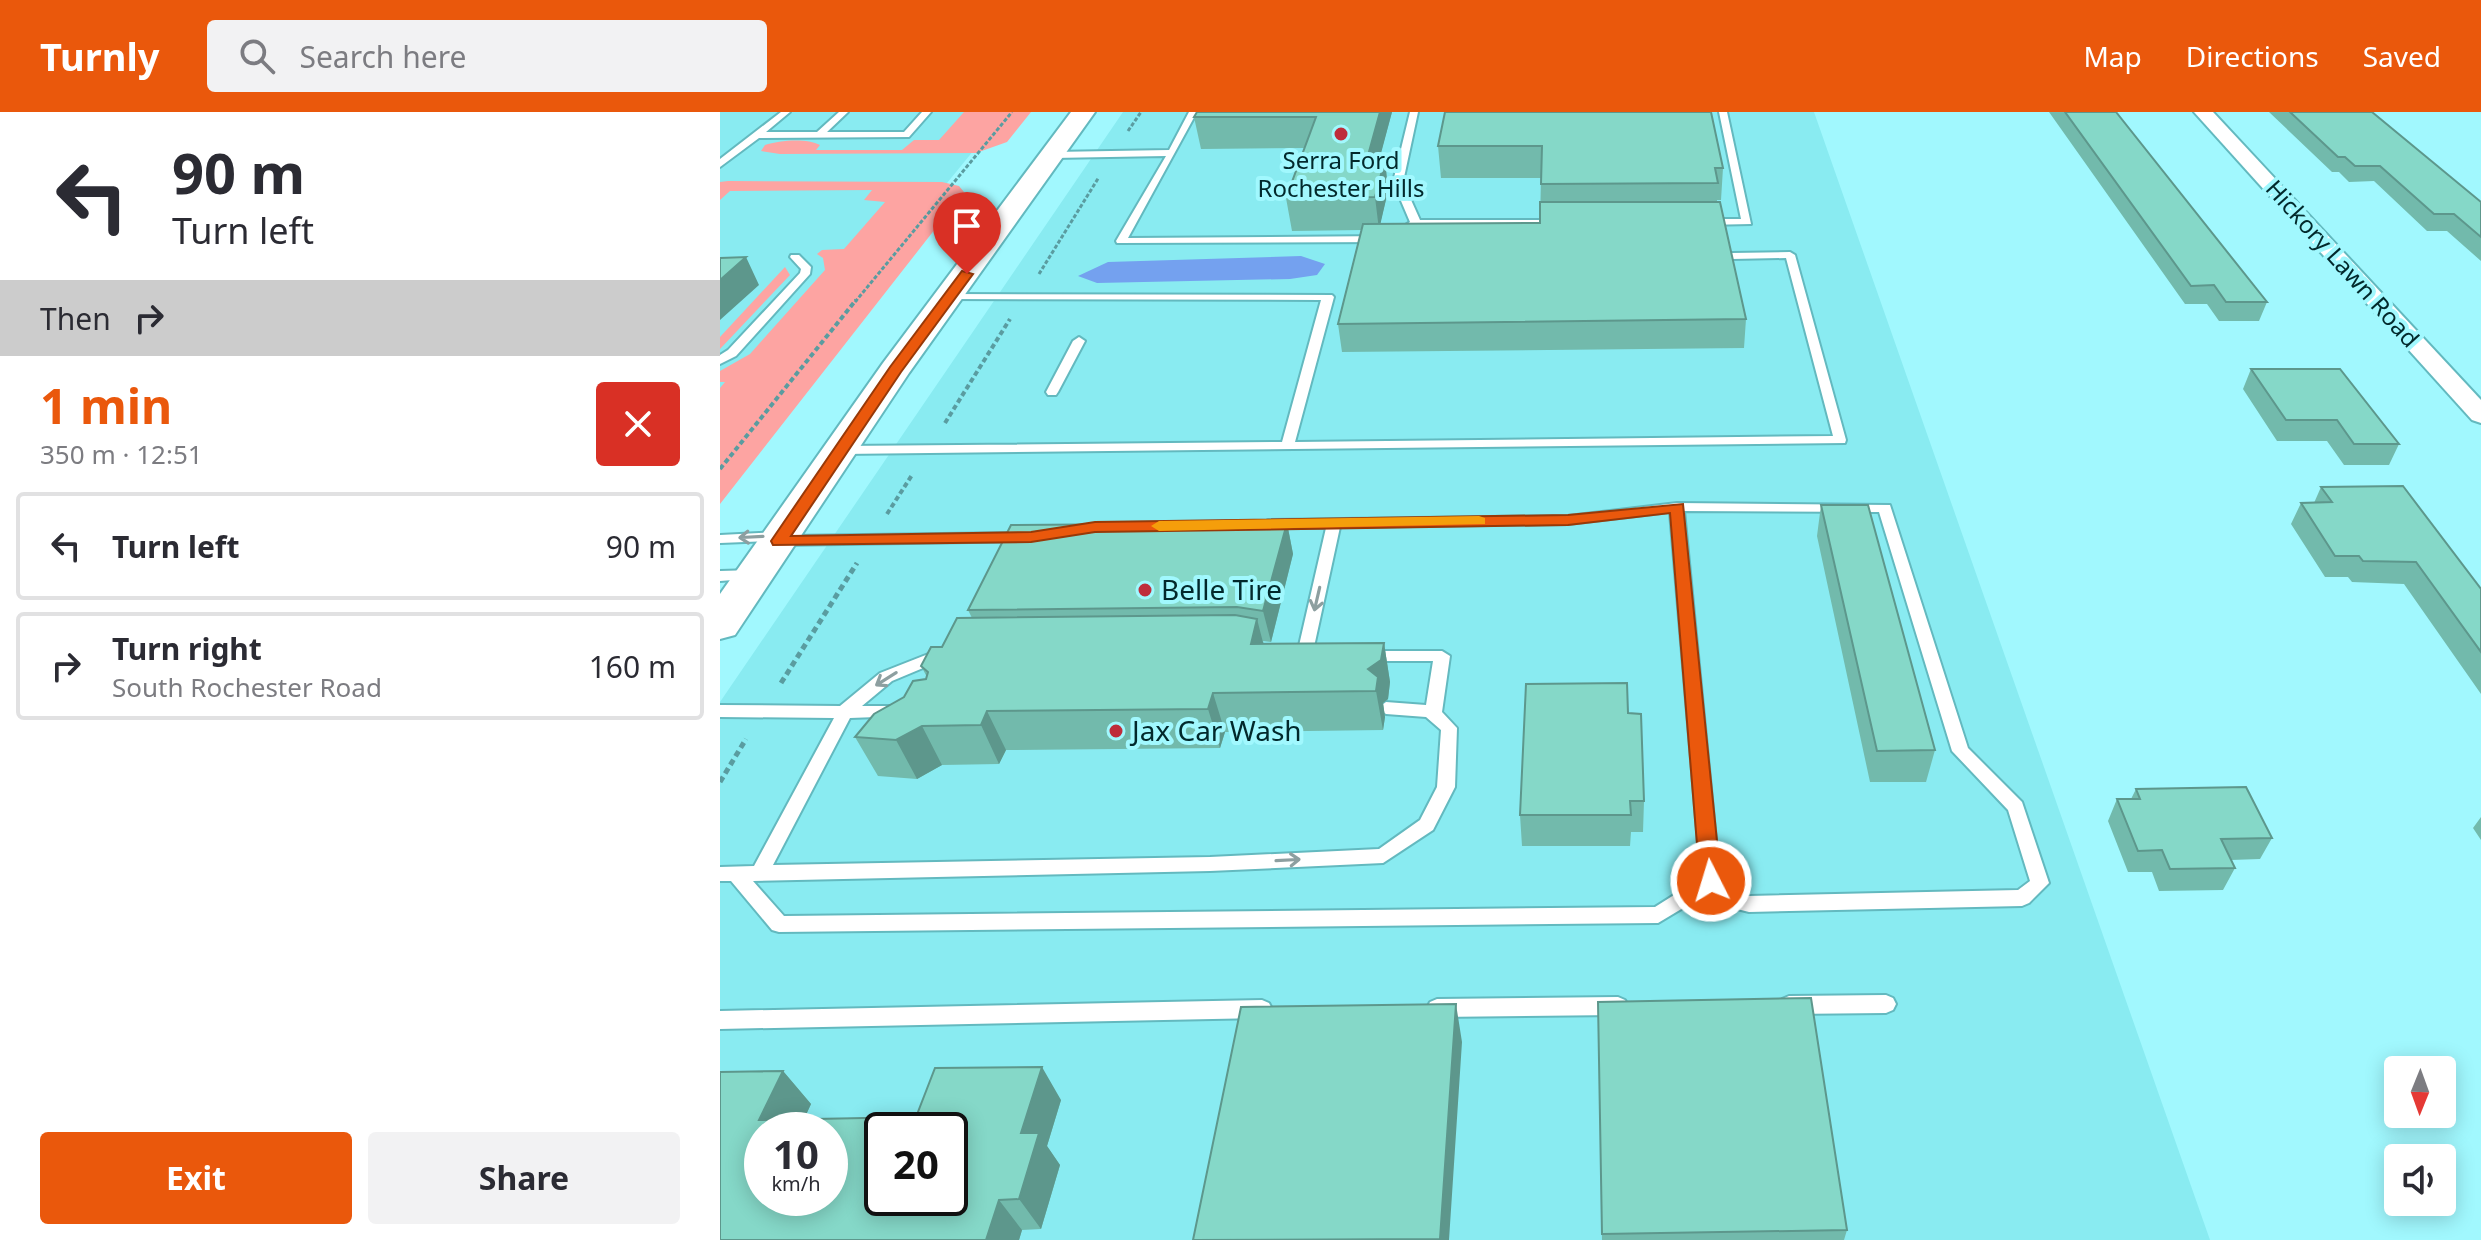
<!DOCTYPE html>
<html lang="en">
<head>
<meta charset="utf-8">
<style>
  body { margin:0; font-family:"Noto Sans",sans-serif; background:#f2f2f3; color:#2b2b33; height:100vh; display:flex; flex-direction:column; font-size:30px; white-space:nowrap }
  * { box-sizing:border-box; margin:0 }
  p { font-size:26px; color:#7c7c81 }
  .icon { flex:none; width:44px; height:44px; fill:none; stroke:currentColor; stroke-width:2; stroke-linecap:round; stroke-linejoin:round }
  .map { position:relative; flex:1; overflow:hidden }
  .side { display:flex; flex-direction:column; background:#fff; width:720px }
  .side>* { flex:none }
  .hud { background:#fff; color:#2b2b33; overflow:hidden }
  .needle { width:52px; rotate:181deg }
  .buttons { position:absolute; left:1664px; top:944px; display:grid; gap:16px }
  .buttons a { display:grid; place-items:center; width:72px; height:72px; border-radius:8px; background:#fff; box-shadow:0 4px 20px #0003; font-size:40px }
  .speed { position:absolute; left:24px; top:1000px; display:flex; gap:16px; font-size:40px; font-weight:700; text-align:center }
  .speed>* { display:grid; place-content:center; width:104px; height:104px; border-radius:50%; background:#fff; box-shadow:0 4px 20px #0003; line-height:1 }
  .speed small { font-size:20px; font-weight:400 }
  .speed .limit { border:4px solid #111; border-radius:12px; background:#fff; color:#111 }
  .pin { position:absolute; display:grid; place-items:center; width:68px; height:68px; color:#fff; margin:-82px -34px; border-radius:50% 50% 50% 0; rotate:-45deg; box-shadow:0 0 8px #0007 }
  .pin .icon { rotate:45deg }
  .me { position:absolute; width:88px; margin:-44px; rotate:355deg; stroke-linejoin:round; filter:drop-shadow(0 0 6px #0008) }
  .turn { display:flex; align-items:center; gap:28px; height:168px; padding:0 40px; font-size:36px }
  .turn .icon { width:104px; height:104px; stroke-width:2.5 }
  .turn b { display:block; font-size:56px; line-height:68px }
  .then { display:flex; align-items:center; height:76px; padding:0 40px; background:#0003; gap:16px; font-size:30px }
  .round { display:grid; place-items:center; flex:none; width:84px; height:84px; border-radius:8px; background:#f2f2f3 }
  .summary { display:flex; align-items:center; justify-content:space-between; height:136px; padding:0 40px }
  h1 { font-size:48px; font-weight:700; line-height:60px; color:#ea580c }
  .primary-button { display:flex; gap:16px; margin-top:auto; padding:16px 40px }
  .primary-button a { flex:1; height:92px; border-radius:8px; background:#ea580c; color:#fff; font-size:32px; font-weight:700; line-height:92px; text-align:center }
  .primary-button a+a { background:#f2f2f3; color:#2b2b33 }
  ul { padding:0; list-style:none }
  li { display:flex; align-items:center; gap:24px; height:108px; margin:0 16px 12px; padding:0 24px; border:4px solid #e1e1e2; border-radius:8px }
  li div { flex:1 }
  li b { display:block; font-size:30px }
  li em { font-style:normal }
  header { display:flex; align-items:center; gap:48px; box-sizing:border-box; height:112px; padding:0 40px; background:#ea580c; color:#fff }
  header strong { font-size:38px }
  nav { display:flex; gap:44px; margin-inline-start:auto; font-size:28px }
  .search { width:560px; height:72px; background:#f2f2f3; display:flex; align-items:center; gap:20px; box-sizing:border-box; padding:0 28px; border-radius:8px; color:#7c7c81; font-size:30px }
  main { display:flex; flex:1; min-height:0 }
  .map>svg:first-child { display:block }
</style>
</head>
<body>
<header>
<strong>Turnly</strong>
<div class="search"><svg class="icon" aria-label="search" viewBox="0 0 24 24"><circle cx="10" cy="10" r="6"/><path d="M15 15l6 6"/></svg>Search here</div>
<nav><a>Map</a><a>Directions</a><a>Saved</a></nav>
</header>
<main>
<section class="side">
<div class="hud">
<div class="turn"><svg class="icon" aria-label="left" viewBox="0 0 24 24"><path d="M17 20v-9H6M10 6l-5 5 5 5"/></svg><div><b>90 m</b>Turn left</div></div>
<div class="then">Then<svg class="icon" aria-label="right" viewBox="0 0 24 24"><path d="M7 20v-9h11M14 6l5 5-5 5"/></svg></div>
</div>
<div class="summary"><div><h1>1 min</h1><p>350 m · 12:51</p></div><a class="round" style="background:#d93025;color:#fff"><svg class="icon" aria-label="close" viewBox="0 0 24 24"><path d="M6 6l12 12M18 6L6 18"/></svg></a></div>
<ul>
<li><svg class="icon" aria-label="left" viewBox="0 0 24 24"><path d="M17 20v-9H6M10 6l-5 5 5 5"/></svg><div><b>Turn left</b></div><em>90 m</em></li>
<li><svg class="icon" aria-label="right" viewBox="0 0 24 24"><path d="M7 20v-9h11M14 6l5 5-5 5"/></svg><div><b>Turn right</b><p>South Rochester Road</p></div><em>160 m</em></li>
</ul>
<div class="primary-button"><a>Exit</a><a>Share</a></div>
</section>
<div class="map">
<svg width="1761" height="1128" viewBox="0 0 1761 1128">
  <rect width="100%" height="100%" fill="#a1f8fe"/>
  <path fill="#89ebf1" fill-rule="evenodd" d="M0 0H285L0 349Z
    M403 0H1094L1490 1128H0V590ZM42 1018H110V1086H42ZM162 1018H230V1086H162Z"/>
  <path fill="#fda4a2" d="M244 0H311L287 30 256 41 60 42 41 39 45 33C60 28 87 26 100 33L96 38H182L194 28H219Z
    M8 69 222 70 239 74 244 80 0 392V276L5 270H0V259L30 242 105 158 103 146 97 142 102 138 124 137 165 90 144 88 152 78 10 79 0 88V70Z
    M65 155 70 163 0 237V225Z"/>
  <path fill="#74a1ef" d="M581 144 605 152 597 163 570 167 377 171 358 164 388 150Z"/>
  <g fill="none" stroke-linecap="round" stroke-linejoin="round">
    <g stroke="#63b9bf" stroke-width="4">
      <path id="service" d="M61 0H70L46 20H97L119 0H128L107 20H184L202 0H211L189 25 39 26 0 55V47Z
        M469 0H477L408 126 669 124 690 110 673 70 690 0H698L683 70 700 108H842L847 111 842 114H698L671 130 397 131 396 129 446 44 333 46 328 43 333 40 449 38Z
        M999 0H1007L1031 112 985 113 980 110 985 107H1021Z
        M1070 140 1075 143 1126 328 1125 331 121 342 114 338 121 334 562 330 601 188 225 187V183L229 182 612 183 614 185 575 330 1113 324 1066 146 1012 147 1007 144 1012 141Z
        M71 143H79L91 155 90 162 16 244 0 252V243L8 238 80 161 81 157 70 145Z
        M359 225 365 229 338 280 336 283H328L326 280 353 229Z
        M957 391 1170 393 1248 636 1302 690 1329 771 1309 791 1302 794 1029 800 978 787 938 811 59 820 52 818 11 769H0V755L34 754 114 606 0 605V593L120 594 160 561 221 537 227 538 229 542 227 546 172 569 142 594H178L186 600 184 604 130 606 53 753 490 745 659 737 700 708 717 675 721 618 706 605 666 602 658 596 666 590 706 593 713 549H644L636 544 644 539H722L730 544 722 600 737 616 735 675 713 718 663 751 490 759 33 769 64 804 935 795 981 766 950 400 848 412 620 415 592 544 584 549 572 547 570 543 578 538 606 416H548L541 412 548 408 848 404ZM964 399 1159 400 1232 639 1288 698 1310 769 1298 778 1029 784 995 776 1000 769Z
        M61 420 68 424 306 421 313 425 306 429 59 433 52 429 0 431V423Z
        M34 458 39 460 41 463 39 466 0 469V459Z
        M1166 883 1173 886 1176 892 1173 898 1166 901 1069 902 1062 899 1059 893 1062 887 1069 884Z
        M898 885 905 888 908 894 905 900 898 903 717 905 710 902 707 896 710 890 717 887Z
        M542 888 549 891 552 897 549 903 542 906 0 917V899Z"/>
    </g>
    <g stroke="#63b9bf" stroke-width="4">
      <path id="minor" d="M1474 0H1493L1761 288V311L1752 308Z"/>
    </g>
    <g stroke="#63b9bf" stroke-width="4">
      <path id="primary" d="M351 0H375L189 261 15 523 0 527V482L163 251Z"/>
    </g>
    <path stroke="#5a9ca0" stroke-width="3" stroke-dasharray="4 2" stroke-linecap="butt" d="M408 19 421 0
      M319 162 379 65
      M135 190 292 0"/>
    <path stroke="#5a9ca0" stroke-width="4" stroke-dasharray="5 3" stroke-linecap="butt" d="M225 311 290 207
      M0 357 136 188
      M167 402 192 363"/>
    <path stroke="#5a9ca0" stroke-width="5" stroke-dasharray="6 4" stroke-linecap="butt" d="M61 571 137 451
      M0 670 26 627"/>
    <use href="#service" fill="#fff" fill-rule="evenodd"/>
    <use href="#minor" fill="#fff" fill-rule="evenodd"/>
    <use href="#primary" fill="#fff" fill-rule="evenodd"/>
  </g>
  <path fill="#72baac" d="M477 0H672L659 47H665L668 79 660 112 820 111 821 66H721L718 34 725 0 1003 56 1001 88H997V90L1026 207 1024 236 622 240 618 212 642 118 572 119 566 86 585 36 481 37 474 5Z
    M1329 0H1396L1547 190 1539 209H1499L1487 192H1465Z
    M1549 0H1652L1761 90V149L1727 119H1707L1654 69 1629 70 1619 60H1612Z
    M1531 257 1679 332 1669 353H1624L1607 329H1557L1523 277Z
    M1601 375 1761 477V582L1684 472 1632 470 1628 465H1605L1571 412 1581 391H1594Z
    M1101 393 1215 638 1206 670H1150L1097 424Z
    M567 411 573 442 551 530 543 529 544 532 664 531 670 570 668 587 663 591 665 605 663 618 505 620 500 636 286 638 279 652 222 653 197 667 158 664 135 625 206 567 207 565 201 554 252 506 248 498Z
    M908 601 924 689 923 720H911L910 734H802L800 703Z
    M1416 677 1552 726 1540 747 1511 748 1515 756 1503 778 1439 779 1432 760H1408L1388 709 1397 687H1411Z
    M1761 705V728L1753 716Z
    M878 890 1127 1118 1124 1128H882Z
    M63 959 91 992 84 1007 196 1005 341 988 327 1034 340 1053 321 1117 302 1118 299 1128H0Z"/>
  <path fill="#5d978c" d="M660 0H672L651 79 647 47Z
    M665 47 668 79 659 118 655 85Z
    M26 145 39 173 0 208V168Z
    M567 411 573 442 551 530 543 499Z
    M537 507 547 546 531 532Z
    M664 531 670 570 668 587 663 591 665 605 663 618 656 579 648 557Z
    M493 581 505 620 500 636 488 597Z
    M267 599 286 638 279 652 261 613Z
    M202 614 222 653 197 667 176 628Z
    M736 892 742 930 729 1128H720Z
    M322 955 341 988 327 1034 340 1053 321 1117 299 1087 301 1021Z
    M63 959 91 992 79 1018 39 1008Z
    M279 1088 302 1118 299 1128H266Z"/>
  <path fill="#85d8c8" stroke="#5d978c" stroke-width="2" fill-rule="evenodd" d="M477 0H660L647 47H665L655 85 566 86 596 5H474Z
    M725 0H991L1003 56H995L998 71 821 72 822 34H718Z
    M1345 0H1396L1547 190H1506L1494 173 1471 174Z
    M1570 0H1652L1761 90V125L1734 102H1714L1660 54H1635L1625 45H1618Z
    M820 90H1000L1026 207 618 212 643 112 820 111Z
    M26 145 0 168V146Z
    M1531 257H1620L1679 332H1634L1617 308H1566Z
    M1683 374 1761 477V540L1696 450 1643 449 1639 444H1615L1581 391 1612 390 1601 375Z
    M1101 393H1148L1215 638 1157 639Z
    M567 411 543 499 517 495 248 498 291 413Z
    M515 503 537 507 531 532 664 531 661 548 648 557 658 565 656 579 493 581 488 597 267 599 261 613 202 614 176 628 135 625 154 602 184 585 193 569 206 567 208 560 201 554 211 535H222L237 506Z
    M907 571 908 601 921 602 924 689H910L911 703H800L806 572Z
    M1526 675 1552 726 1501 727 1515 756 1450 757 1442 738 1418 739 1397 687H1420L1416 677Z
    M1091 886 1127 1118 882 1122 878 890Z
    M736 892 720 1127 473 1128 521 895Z
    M322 955 301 1021H319L299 1087 279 1088 266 1128H0V960L63 959 39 1008 196 1005 215 956ZM42 1018H110V1086H42ZM162 1018H230V1086H162Z"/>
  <defs><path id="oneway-shaft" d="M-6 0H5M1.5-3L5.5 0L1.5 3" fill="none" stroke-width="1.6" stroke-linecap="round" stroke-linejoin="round" transform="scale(2)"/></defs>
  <g stroke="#8d9fa0">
    <use href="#oneway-shaft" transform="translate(31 425) rotate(177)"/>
    <use href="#oneway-shaft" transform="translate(597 487) rotate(103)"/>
    <use href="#oneway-shaft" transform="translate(166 567) rotate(148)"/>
    <use href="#oneway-shaft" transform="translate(568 748) rotate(-3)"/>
  </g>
  <path fill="#ea580c" stroke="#983908" stroke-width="2" d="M242 159 253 162 181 260 71 424 311 420 375 410 848 403 963 392 1001 769 998 775H983L980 769 950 401 848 413 375 420 311 430 53 433 51 429 170 255Z"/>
  <path fill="#f59e0b" d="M759 404 765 406V412L439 419 431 414 439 409Z"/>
  <g fill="#be2d3b" stroke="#a1f8fe" stroke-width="3">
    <circle cx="621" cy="22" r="8"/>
    <circle cx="425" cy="478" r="8"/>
    <circle cx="396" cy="619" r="8"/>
  </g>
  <g text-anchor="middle" stroke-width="8" stroke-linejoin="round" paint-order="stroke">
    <g font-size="24" fill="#02292c" stroke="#a1f8fe">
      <text x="621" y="57">Serra Ford<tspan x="621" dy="28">Rochester Hills</tspan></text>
    </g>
    <g font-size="24" fill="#02292c" stroke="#a1f8fe">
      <text transform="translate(1622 152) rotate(48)" y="8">Hickory Lawn Road</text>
    </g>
    <g font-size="28" fill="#02292c" stroke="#a1f8fe" text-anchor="start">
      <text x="441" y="488">Belle Tire</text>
      <text x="412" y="629">Jax Car Wash</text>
    </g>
  </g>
</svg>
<div class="buttons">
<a><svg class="needle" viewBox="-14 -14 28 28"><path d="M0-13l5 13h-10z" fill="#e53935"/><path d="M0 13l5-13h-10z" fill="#7c7c81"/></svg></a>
<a><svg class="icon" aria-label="sound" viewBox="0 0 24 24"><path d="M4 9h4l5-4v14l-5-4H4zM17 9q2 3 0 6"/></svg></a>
</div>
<div class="speed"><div>10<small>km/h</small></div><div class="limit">20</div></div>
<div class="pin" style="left:247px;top:162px;background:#d93025"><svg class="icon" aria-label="arrive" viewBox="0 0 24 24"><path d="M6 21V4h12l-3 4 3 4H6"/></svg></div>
<svg class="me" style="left:991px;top:769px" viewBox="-20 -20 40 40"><circle r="17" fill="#ea580c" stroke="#fff" stroke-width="3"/><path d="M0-11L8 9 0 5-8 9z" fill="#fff"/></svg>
</div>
</main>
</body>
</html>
